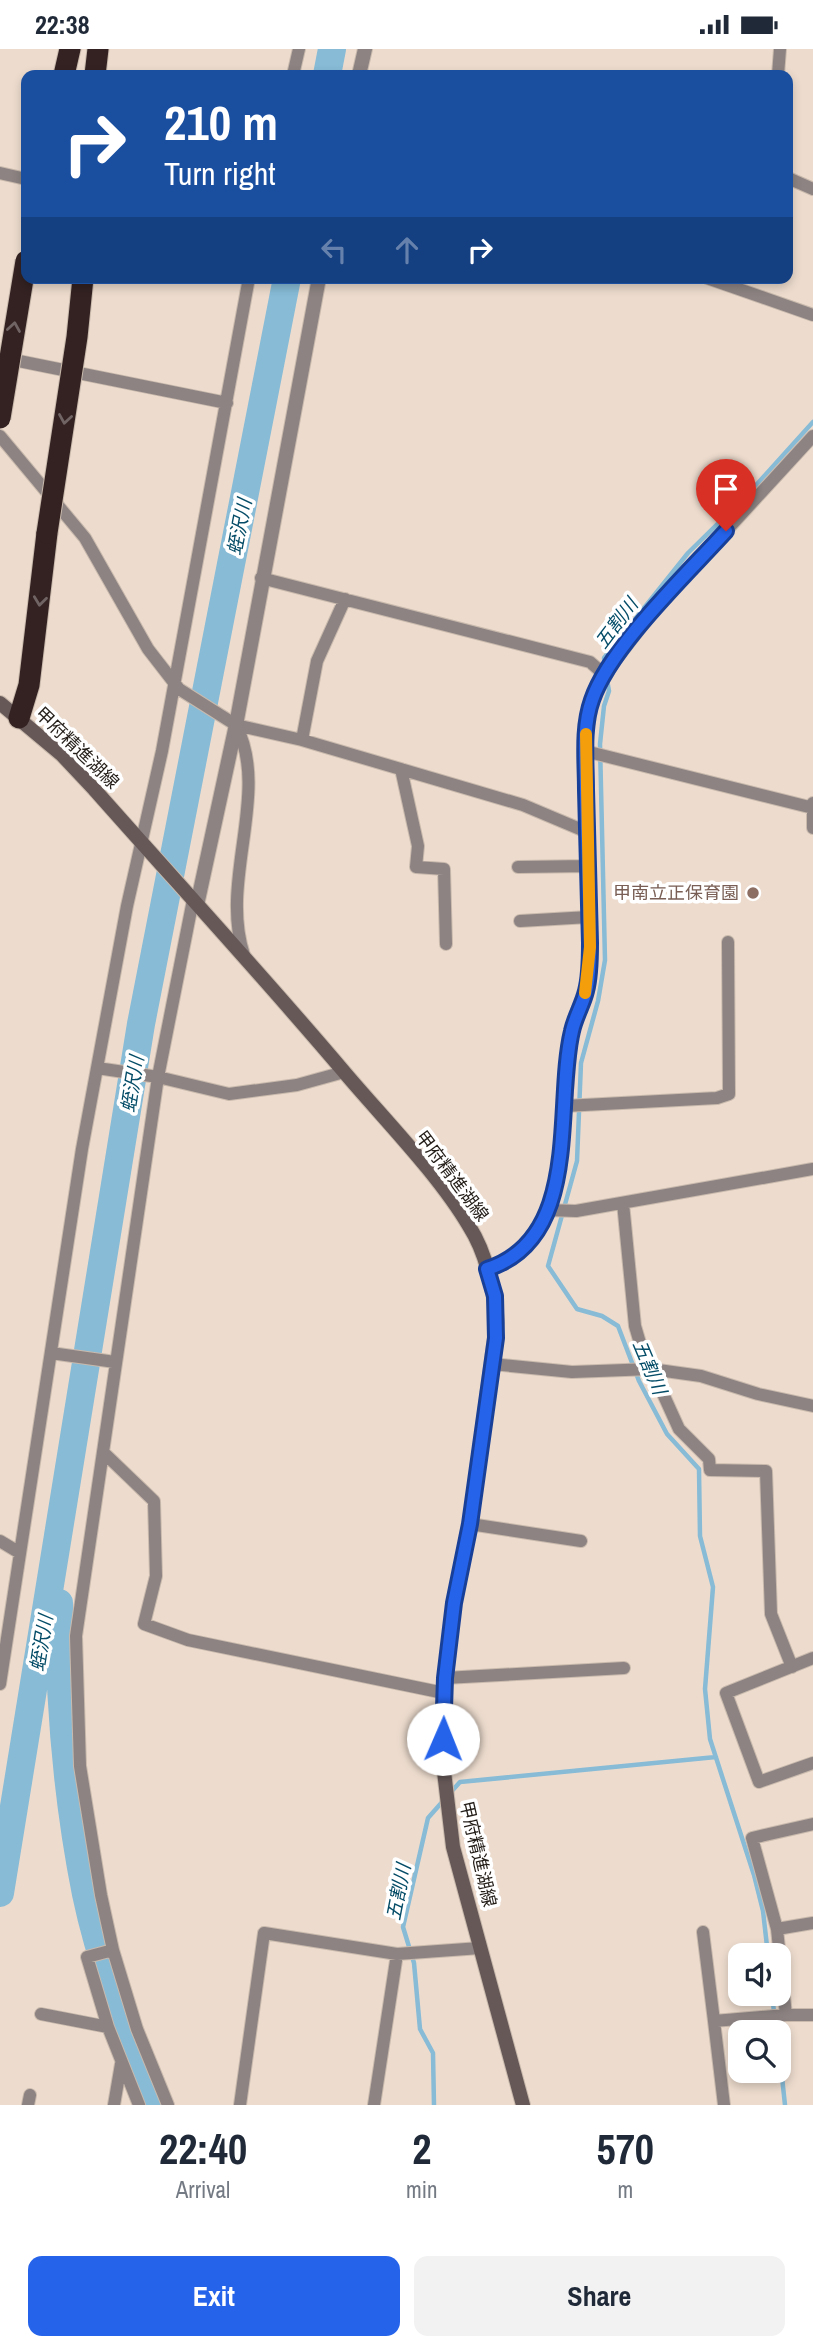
<!DOCTYPE html>
<html lang="en">
<head>
<meta charset="utf-8">
<style>
  body { margin:0; font-family:"Archivo Narrow","Noto Sans JP",sans-serif; background:#f2f2f3; color:#1f2937; height:100vh; display:flex; flex-direction:column; font-size:26px; white-space:nowrap }
  * { box-sizing:border-box; margin:0 }
  p { font-size:23px; color:#747a83 }
  .icon { flex:none; width:38px; height:38px; fill:none; stroke:currentColor; stroke-width:2; stroke-linecap:round; stroke-linejoin:round }
  .map { position:relative; height:2056px; overflow:hidden }
  .details { display:flex; flex-direction:column; background:#fff; flex:1 }
  .details>* { flex:none }
  .hud { position:absolute; left:21px; top:21px; width:772px; height:214px; border-radius:14px; box-shadow:0 4px 10px #0003; background:#1a4fa0; color:#fff; overflow:hidden }
  .buttons { position:absolute; left:728px; top:1894px; display:grid; gap:14px }
  .buttons a { display:grid; place-items:center; width:63px; height:63px; border-radius:14px; background:#fff; box-shadow:0 4px 10px #0003; font-size:35px }
  .pin { position:absolute; display:grid; place-items:center; width:60px; height:60px; color:#fff; margin:-72px -30px; border-radius:50% 50% 50% 0; rotate:-45deg; box-shadow:0 0 7px #0007 }
  .pin .icon { rotate:45deg }
  .me { position:absolute; width:77px; margin:-38px; rotate:1deg; stroke-linejoin:round; filter:drop-shadow(0 0 5px #0008) }
  .turn { display:flex; align-items:center; gap:24px; height:147px; padding:0 28px; font-size:32px }
  .turn .icon { width:91px; height:91px; stroke-width:2.5 }
  .turn b { display:block; font-size:49px; line-height:60px }
  .lanes { display:flex; align-items:center; height:66px; padding:0 28px; background:#0003; justify-content:center; gap:35px; direction:ltr }
  .lanes .off { opacity:.35 }
  .eta { display:flex; justify-content:space-evenly; align-items:center; height:119px; text-align:center }
  .eta b { font-size:42px; font-weight:700; line-height:49px }
  .button { display:flex; gap:14px; margin-top:auto; padding:14px 28px }
  .button a { flex:1; height:80px; border-radius:14px; background:#2563eb; color:#fff; font-size:28px; font-weight:700; line-height:80px; text-align:center }
  .button a+a { background:#f2f2f3; color:#1f2937 }
  .status { display:flex; justify-content:space-between; align-items:center; height:49px; padding:0 35px; background:#fff; direction:ltr }
  .status svg { height:19px; fill:currentColor }
  .map>svg:first-child { display:block }
</style>
</head>
<body>
<div class="status"><b>22:38</b><svg viewBox="0 0 49 12"><path d="M0 12V9h3v3zM5 12V6h3v6zM10 12V3h3v9zM15 12V0h3v12zM26 1h20v11H26zM47 4h2v5h-2z"/></svg></div>
<div class="map">
<svg width="813" height="2056" viewBox="0 0 813 2056">
  <rect width="100%" height="100%" fill="#eddcce"/>
  <g fill="none" stroke-linecap="round" stroke-linejoin="round">
    <path stroke="#87bbd6" stroke-width="4.5" d="M605 619 604 609 688 504 748 445 813 373
      M607 631 609 642 604 657 600 695 605 911 598 952 581 1014 577 1112 548 1217 577 1260 602 1267 618 1277 639 1332 667 1385 699 1420 700 1487 713 1538 705 1640 710 1690 754 1826 763 1862 768 1906
      M451 1743 460 1733 716 1708
      M772 1944 776 1983
      M779 2000 785 2056
      M434 2056 433 2004 420 1980 414 1914 403 1878 428 1769 443 1752"/>
    <path stroke="#87bbd6" stroke-width="28" d="M327 26 332 0
      M59 1554C59 1651 67 1750 86 1845 101 1917 129 1987 156 2056
      M0 1844 141 975 287 229"/>
    <g stroke="#c9baad" stroke-width="14">
      <path id="minor" d="M293 26 299 0
        M778 26 780 0
        M0 124 26 130
        M788 129 813 140
        M707 229 813 266
        M4 309 227 354
        M0 387 85 489 148 600 179 640 236 676 302 691 523 756 587 783
        M261 529 590 613 606 627
        M236 676C271 744 219 831 244 906
        M302 691 317 612 345 550
        M585 702 813 759
        M401 720 418 797 416 818 444 820 446 895
        M813 754V779
        M518 818 588 817
        M520 872 589 868
        M97 1019 158 1028 229 1045 297 1036 344 1023
        M565 1057 717 1049 729 1045 728 893
        M623 1154 635 1277 640 1294 679 1380 709 1410 710 1421 766 1422 771 1565 792 1618
        M548 1161 576 1162 813 1120
        M487 1221 503 1215 524 1199 548 1161 561 1113 572 982 587 940 590 898 585 702 592 651 613 614 658 556 813 387
        M51 1304 115 1313
        M492 1315 572 1323 651 1320 701 1327 758 1345 813 1357
        M103 1403 154 1452 156 1527 144 1575 188 1591 444 1644
        M470 1475 581 1492
        M0 1492 20 1504
        M813 1609 726 1644 759 1733 813 1714
        M445 1629 624 1619
        M0 1635 82 1100 127 857 162 702 249 229
        M813 1775 752 1789 777 1880 786 1966H813
        M777 1880 813 1874
        M703 1883 714 1972 786 1966
        M113 1901 87 1908 108 1978 139 2056
        M41 1965 108 1978
        M714 1972 724 2056
        M28 2056 30 2046
        M114 2056 121 2015
        M168 2056 137 1980 113 1901 101 1846 80 1717 76 1587 158 1028 193 851
        M240 2056 264 1884 397 1905 480 1899
        M374 2056 397 1905"/>
    </g>
    <g stroke="#c9baad" stroke-width="16">
      <path id="tertiary" d="M359 26 365 0
        M197 856 236 676 319 229"/>
    </g>
    <g stroke="#c9baad" stroke-width="16">
      <path id="secondary" d="M0 654 62 706 94 740C178 835 264 928 345 1024 384 1070 439 1126 469 1177 487 1205 494 1241 497 1273L470 1475 454 1554 444 1644 443 1714 453 1798 523 2056"/>
    </g>
    <g stroke="#c9baad" stroke-width="23">
      <path id="motorway" d="M64 26 70 0
        M95 26 98 0
        M19 669 29 636 47 484"/>
    </g>
    <use href="#minor" stroke="#8d8383" stroke-width="12"/>
    <use href="#tertiary" stroke="#8d8383" stroke-width="14"/>
    <use href="#secondary" stroke="#665857" stroke-width="14"/>
    <use href="#motorway" stroke="#332221" stroke-width="21"/>
    <g stroke="#c9baad" stroke-width="23" stroke-linecap="butt">
      <path id="motorway-bridge" d="M0 369 26 212
        M47 484 77 288 83 229"/>
    </g>
    <use href="#motorway-bridge" stroke="#332221" stroke-width="21"/>
  </g>
  <defs><path id="oneway-chevron" d="M-2-3.5L2.5 0L-2 3.5" fill="none" stroke-width="1.6" stroke-linecap="round" stroke-linejoin="round" transform="scale(1.75)"/></defs>
  <g stroke="#706464">
    <use href="#oneway-chevron" transform="translate(14 278) rotate(-81)"/>
    <use href="#oneway-chevron" transform="translate(65 370) rotate(99)"/>
    <use href="#oneway-chevron" transform="translate(40 552) rotate(97)"/>
  </g>
  <g fill="none" stroke-linecap="round" stroke-linejoin="round">
    <g stroke="#184099" stroke-width="18">
      <path id="route" d="M443 1690 445 1629 454 1554 470 1475 496 1289 495 1247 487 1220C583 1189 554 1057 572 982 575 968 583 955 586 942 590 927 590 909 590 894 589 843 587 792 586 741 586 712 582 679 592 651 610 598 687 525 726 482"/>
    </g>
    <use href="#route" stroke="#2563eb" stroke-width="12"/>
    <path stroke="#f59e0b" stroke-width="12" d="M585 944 590 898 586 685"/>
  </g>
  <circle fill="#8d6e63" stroke="#fff" stroke-width="2.5" cx="753" cy="844" r="7"/>
  <g text-anchor="middle" stroke-width="7" stroke-linejoin="round" paint-order="stroke">
    <g font-size="18" fill="#231d18" stroke="#fff">
      <text transform="translate(77 699) rotate(44)" y="6">甲府精進湖線</text>
      <text transform="translate(452 1127) rotate(53)" y="6">甲府精進湖線</text>
      <text transform="translate(478 1805) rotate(77)" y="6">甲府精進湖線</text>
    </g>
    <g font-size="18" fill="#785e54" stroke="#fff" text-anchor="end">
      <text x="739" y="850">甲南立正保育園</text>
    </g>
    <g font-size="19" font-style="italic" fill="#044c67" stroke="#fff">
      <text transform="translate(239 478) rotate(-79)" y="7">蛭沢川</text>
      <text transform="translate(616 574) rotate(-53)" y="7">五割川</text>
      <text transform="translate(132 1035) rotate(-81)" y="7">蛭沢川</text>
      <text transform="translate(650 1318) rotate(67)" y="7">五割川</text>
      <text transform="translate(41 1594) rotate(-81)" y="7">蛭沢川</text>
      <text transform="translate(398 1843) rotate(-79)" y="7">五割川</text>
    </g>
  </g>
</svg>
<div class="buttons">
<a><svg class="icon" aria-label="sound" viewBox="0 0 24 24"><path d="M4 9h4l5-4v14l-5-4H4zM17 9q2 3 0 6"/></svg></a>
<a><svg class="icon" aria-label="search" viewBox="0 0 24 24"><circle cx="10" cy="10" r="6"/><path d="M15 15l6 6"/></svg></a>
</div>
<div class="pin" style="left:726px;top:482px;background:#d93025"><svg class="icon" aria-label="arrive" viewBox="0 0 24 24"><path d="M6 21V4h12l-3 4 3 4H6"/></svg></div>
<svg class="me" style="left:443px;top:1690px" viewBox="-20 -20 40 40"><circle r="19" fill="#fff"/><path d="M0-13L10 11 0 6-10 11z" fill="#2563eb"/></svg>
<div class="hud">
<div class="turn"><svg class="icon" aria-label="right" viewBox="0 0 24 24"><path d="M7 20v-9h11M14 6l5 5-5 5"/></svg><div><b>210 m</b>Turn right</div></div>
<div class="lanes"><svg class="icon off" aria-label="left" viewBox="0 0 24 24"><path d="M17 20v-9H6M10 6l-5 5 5 5"/></svg><svg class="icon off" aria-label="ahead" viewBox="0 0 24 24"><path d="M12 20V5M6 11l6-6 6 6"/></svg><svg class="icon" aria-label="right" viewBox="0 0 24 24"><path d="M7 20v-9h11M14 6l5 5-5 5"/></svg></div>
</div>
</div>
<section class="details">
<div class="eta">
<div><b>22:40</b><p>Arrival</p></div>
<div><b>2</b><p>min</p></div>
<div><b>570</b><p>m</p></div>
</div>
<div class="button"><a>Exit</a><a>Share</a></div>
</section>
</body>
</html>
